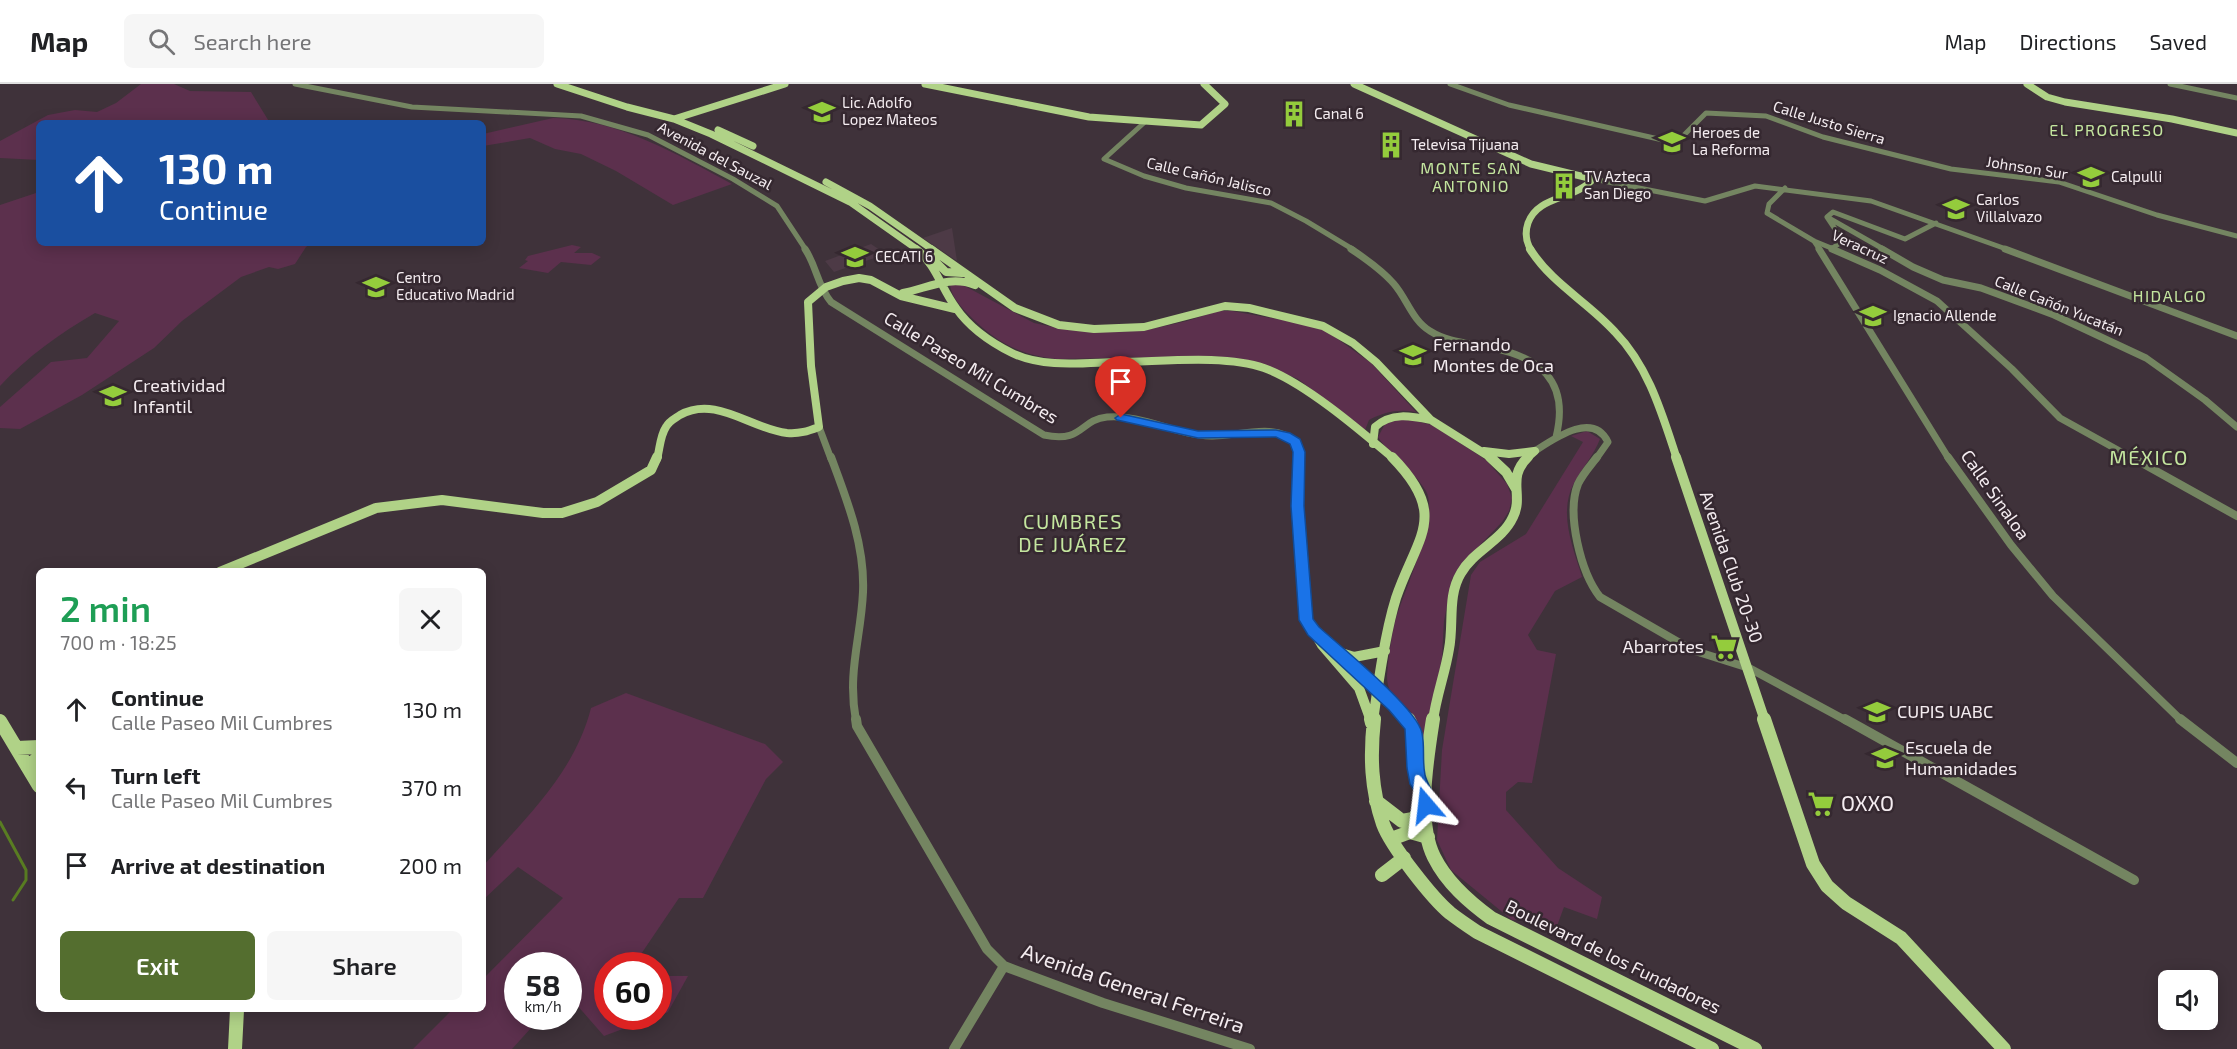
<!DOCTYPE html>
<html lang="en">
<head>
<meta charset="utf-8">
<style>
  body { margin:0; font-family:"Exo 2",sans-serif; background:#f6f6f6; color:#202124; height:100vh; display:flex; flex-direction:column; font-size:22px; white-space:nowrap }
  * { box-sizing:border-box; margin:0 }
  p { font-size:20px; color:#757577 }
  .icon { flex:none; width:33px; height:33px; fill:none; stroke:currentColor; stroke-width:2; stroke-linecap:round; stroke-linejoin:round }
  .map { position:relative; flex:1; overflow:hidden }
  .drawer { position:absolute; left:36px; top:484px; width:450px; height:444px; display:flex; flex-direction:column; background:#fff; border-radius:9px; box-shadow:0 3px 15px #0003 }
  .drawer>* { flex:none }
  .banner { position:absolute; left:36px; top:36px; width:450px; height:126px; border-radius:9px; box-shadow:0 3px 15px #0003; background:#1a4fa0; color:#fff; overflow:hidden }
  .fabs { position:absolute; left:2158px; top:886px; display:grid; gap:12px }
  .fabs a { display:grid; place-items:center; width:60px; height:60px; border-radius:9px; background:#fff; box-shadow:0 3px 15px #0003; font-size:30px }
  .speed { position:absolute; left:504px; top:868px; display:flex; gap:12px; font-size:30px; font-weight:700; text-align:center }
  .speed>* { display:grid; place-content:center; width:78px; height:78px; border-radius:50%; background:#fff; box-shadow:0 3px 15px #0003; line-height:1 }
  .speed small { font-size:15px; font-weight:400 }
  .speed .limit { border:9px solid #d22; background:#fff; color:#111 }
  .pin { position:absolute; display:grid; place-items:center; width:51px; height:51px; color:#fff; margin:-62px -26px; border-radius:50% 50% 50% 0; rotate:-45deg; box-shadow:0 0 6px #0007 }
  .pin .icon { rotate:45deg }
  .me { position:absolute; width:66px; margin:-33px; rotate:343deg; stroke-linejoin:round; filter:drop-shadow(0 0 4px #0008) }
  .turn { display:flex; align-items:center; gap:21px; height:126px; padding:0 24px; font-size:27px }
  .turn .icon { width:78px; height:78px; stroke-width:2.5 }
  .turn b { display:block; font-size:42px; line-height:51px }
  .round { display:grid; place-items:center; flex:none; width:63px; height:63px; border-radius:9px; background:#f6f6f6 }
  .summary { display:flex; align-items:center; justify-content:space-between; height:102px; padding:0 24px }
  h1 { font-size:36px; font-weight:600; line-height:45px; color:#1e9e55 }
  .button { display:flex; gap:12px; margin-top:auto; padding:12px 24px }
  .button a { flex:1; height:69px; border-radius:9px; background:#546e2f; color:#fff; font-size:24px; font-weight:600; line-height:69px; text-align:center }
  .button a+a { background:#f6f6f6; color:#202124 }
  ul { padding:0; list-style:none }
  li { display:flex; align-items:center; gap:18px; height:78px; padding:0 24px }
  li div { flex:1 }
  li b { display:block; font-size:22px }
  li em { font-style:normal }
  header { display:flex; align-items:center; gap:36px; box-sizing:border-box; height:84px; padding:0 30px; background:#fff; border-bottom:2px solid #e0e0e0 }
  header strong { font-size:28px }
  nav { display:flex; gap:33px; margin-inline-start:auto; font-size:21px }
  .search { width:420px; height:54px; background:#f6f6f6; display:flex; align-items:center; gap:15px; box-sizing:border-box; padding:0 21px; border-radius:9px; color:#757577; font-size:22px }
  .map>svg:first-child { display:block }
</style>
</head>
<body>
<header>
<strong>Map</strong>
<div class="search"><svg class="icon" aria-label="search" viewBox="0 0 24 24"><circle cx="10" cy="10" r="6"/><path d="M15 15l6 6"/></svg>Search here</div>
<nav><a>Map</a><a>Directions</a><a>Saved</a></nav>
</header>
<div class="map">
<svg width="2237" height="965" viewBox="0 0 2237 965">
  <rect width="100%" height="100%" fill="#3f323a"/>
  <path fill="#4d3a46" d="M952 144 957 177 923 154Z
    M871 160 886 170 834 188 825 177Z"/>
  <path fill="#5c304d" d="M141 0H174L190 7 251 8 270 39H39V76L0 74V57L48 31 75 26 97 28 116 19Z
    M553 34C618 35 676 70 732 100L673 121 616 87 581 70 555 65 530 54 483 62V50Z
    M39 108V159H312L306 163 295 180 278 185 269 183 241 193 182 237 154 264 82 311 20 345 0 344V323L51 278 87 274 119 237 95 229C59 250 28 272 0 302V121Z
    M572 161 581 163 574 169H592L601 173 591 181 561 178 548 189 519 184 528 177 525 176 528 172Z
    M961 200 1034 239 1067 246 1115 248 1147 246 1187 237 1218 227H1232L1304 240 1325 246 1371 279 1416 328C1399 325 1384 328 1369 336L1365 346 1298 295 1253 277 1213 272 1057 275C1018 271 994 257 967 229 960 222 951 211 950 201Z
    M1403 334 1432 341 1486 376 1507 400 1512 414 1509 427 1502 438 1459 483 1452 495 1444 537 1442 573 1422 686C1419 670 1420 651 1415 636 1408 616 1387 619 1387 592 1388 574 1391 555 1395 538 1403 508 1440 433 1426 407 1413 385 1390 372 1378 353L1385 340Z
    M1587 347 1600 355C1594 371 1582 384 1574 399 1558 429 1573 463 1582 493L1555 507 1528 551 1537 566 1556 570 1532 699 1518 698 1506 708V726L1558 784 1602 813 1597 835 1564 823 1554 850 1524 836H1512L1451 786 1437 756 1442 666 1471 491 1480 478 1526 450 1583 358 1571 352Z
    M626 609 765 660 783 678 766 695 703 814H679L633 882H608V933H655L604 952 569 912 568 882H518V933H541L512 965H413L452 926H483V895L563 814 518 783 483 816V782C526 734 575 688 591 624Z
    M659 892H688L668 928 659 932Z"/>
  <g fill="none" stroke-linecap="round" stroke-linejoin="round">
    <path stroke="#597d22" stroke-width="3" d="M0 738 26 786V796L13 816"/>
    <path stroke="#748561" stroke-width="5" d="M295 0 412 23 581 32 648 51 733 95 777 122 806 166
      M1450 0 1509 21 1676 59 1706 29 1766 32 1823 53 1951 85 2059 98 2157 131 2237 152
      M2170 0 2237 14
      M1146 37 1104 75 1144 92 1186 104 1271 119 1306 137 1354 166
      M1593 95 1705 117 1755 102 1871 117 2009 166
      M1785 104 1769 120 1767 129 1814 157 1836 166
      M1827 133 1885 166
      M1827 133 1833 128 1905 155 1936 139
      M1827 133 1843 157 1831 165
      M1814 157 1820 166"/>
    <path stroke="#748561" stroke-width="7" d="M805 165C817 183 817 201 831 218L1044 351C1084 359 1079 336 1107 333 1142 330 1176 351 1211 352 1236 353 1276 337 1296 359L1299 375
      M1351 165C1366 175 1382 186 1394 200 1407 215 1412 236 1430 247 1447 258 1468 259 1487 263 1540 272 1570 297 1556 353
      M1819 165 1949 375
      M1832 165 1880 186 1937 217 2012 285 2060 334 2134 375
      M1882 165 1913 183 1943 196 1981 204 2054 231 2146 274 2205 316 2237 343
      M2005 165 2237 252
      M819 343 831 375
      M1535 367C1555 354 1593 327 1608 358L1596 375"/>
    <path stroke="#748561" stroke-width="8" d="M831 373C847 416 865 461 863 508 861 554 847 588 856 637
      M1299 373 1298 436 1306 536 1314 547 1377 605
      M1597 373C1590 382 1582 391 1578 400 1566 430 1581 489 1600 513L1692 566 1749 584 1847 637
      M1948 373 2011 461 2053 512 2182 637
      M2131 373 2237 432"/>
    <path stroke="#748561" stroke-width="10" d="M856 635 857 642 987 865 1004 882 1103 919 1250 965
      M1845 635 2134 796
      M2180 635 2237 679
      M954 965 1004 882"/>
    <path stroke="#b0d287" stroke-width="7" d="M557 0 627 23 674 35 711 50 850 118 918 166
      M925 0 1089 33 1201 41 1225 20 1204 0
      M1354 0 1531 80 1593 95
      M2027 0 2047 13 2065 18 2172 35 2237 49
      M674 35 785 0
      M718 46 753 62
      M826 98 870 122 933 166
      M1531 166C1526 158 1525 148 1528 139 1538 111 1575 116 1593 95"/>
    <path stroke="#b0d287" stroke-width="8" d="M916 165C936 180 941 204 956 224 969 243 992 259 1012 269 1043 284 1082 279 1115 278 1159 278 1224 270 1264 284 1304 298 1361 347 1394 375
      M931 165 1015 224 1059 241 1094 245 1144 243 1225 222 1249 224 1323 242 1353 259 1376 278 1431 336 1493 375
      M1530 165C1552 200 1588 218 1615 248 1649 283 1662 330 1677 375
      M933 175 946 188 962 189
      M903 209C928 204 950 191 975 201
      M1373 360 1375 343C1391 328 1411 332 1431 336
      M1484 367 1509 370 1534 367
      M657 375C660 364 660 352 666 343 669 337 674 335 680 331 716 311 751 345 787 349 800 350 808 347 819 343L811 282 808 218 826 203 843 197 859 194 871 196 901 212 955 225
      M1526 375 1535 367"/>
    <path stroke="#b0d287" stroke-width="10" d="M1490 373 1506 388 1516 405
      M1676 373 1765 637
      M220 488 376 424 442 416 543 429H562L597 418 651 386 657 373
      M1314 547 1322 561 1359 604 1371 637
      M1338 568 1354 573 1385 567
      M1377 605 1409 637
      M1373 637C1378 600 1385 549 1396 514 1417 452 1450 432 1392 373
      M1433 637C1436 612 1445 590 1449 565 1454 540 1447 512 1461 489 1474 466 1502 457 1513 433 1524 411 1506 394 1528 373"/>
    <path stroke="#b0d287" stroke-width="14" d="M1371 635 1372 639
      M1374 635C1370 672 1371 705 1383 740 1391 762 1432 814 1450 829 1459 836 1468 842 1477 848L1712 965
      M1408 635C1422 658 1411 686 1425 709
      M1433 635C1427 674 1416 737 1434 773 1447 799 1469 818 1491 834L1755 965
      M1764 635 1813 780 1827 802 1846 819 1901 854 2004 965
      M0 637 39 702
      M17 664 39 663
      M27 682 39 674
      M1376 717 1402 737 1413 735 1426 721
      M1391 755 1410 748 1428 753
      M1382 791 1404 774
      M235 965 237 926"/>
  </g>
  <path fill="#1a73e8" stroke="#114b97" stroke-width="1.5" d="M1121 330 1198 347 1276 346 1290 349 1300 355 1305 368 1304 422 1313 535 1319 543C1341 563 1417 624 1422 649 1425 663 1422 677 1425 691 1428 704 1439 712 1432 725L1426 727 1420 725 1417 711 1410 700 1407 684 1405 645 1389 626 1308 551 1299 536 1291 422 1293 368 1290 360 1276 353 1198 354 1117 336 1115 334Z"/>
  <defs>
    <g id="school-bare" transform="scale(2.07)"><path d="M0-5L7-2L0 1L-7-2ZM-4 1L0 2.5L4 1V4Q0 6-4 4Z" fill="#94cc3c" stroke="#352830" stroke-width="2.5" paint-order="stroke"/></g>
    <g id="building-bare" transform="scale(2.07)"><path d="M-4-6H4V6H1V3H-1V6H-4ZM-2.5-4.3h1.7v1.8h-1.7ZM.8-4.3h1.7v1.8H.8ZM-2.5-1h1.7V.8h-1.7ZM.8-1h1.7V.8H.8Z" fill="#94cc3c" stroke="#352830" stroke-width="2.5" paint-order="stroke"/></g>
    <g id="supermarket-bare" transform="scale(2.07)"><path d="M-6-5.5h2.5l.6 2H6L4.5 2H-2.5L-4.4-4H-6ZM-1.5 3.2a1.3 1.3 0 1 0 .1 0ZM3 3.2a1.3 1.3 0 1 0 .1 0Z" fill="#94cc3c" stroke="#352830" stroke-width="2.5" paint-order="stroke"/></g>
    <g id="university-bare" transform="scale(2.07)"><path d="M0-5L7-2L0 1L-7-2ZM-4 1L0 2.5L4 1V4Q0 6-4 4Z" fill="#94cc3c" stroke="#352830" stroke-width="2.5" paint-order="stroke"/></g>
  </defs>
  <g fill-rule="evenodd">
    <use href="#school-bare" x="822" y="28"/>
    <use href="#building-bare" x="1294" y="30"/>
    <use href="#school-bare" x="1672" y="58"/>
    <use href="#building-bare" x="1391" y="61"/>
    <use href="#school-bare" x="2091" y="93"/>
    <use href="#building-bare" x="1564" y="102"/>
    <use href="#school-bare" x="1956" y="125"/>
    <use href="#school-bare" x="855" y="173"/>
    <use href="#school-bare" x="376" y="203"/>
    <use href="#school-bare" x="1873" y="232"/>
    <use href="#school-bare" x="1413" y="271"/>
    <use href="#school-bare" x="113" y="312"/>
    <use href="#supermarket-bare" x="1724" y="563"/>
    <use href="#school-bare" x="1877" y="628"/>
    <use href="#university-bare" x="1885" y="674"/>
    <use href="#supermarket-bare" x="1821" y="720"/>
  </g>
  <g text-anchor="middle" stroke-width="5" stroke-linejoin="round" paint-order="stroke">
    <g font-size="15" fill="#f4ecf0" stroke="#352830" text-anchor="start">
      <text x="842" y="24">Lic. Adolfo<tspan x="842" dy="17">Lopez Mateos</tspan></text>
      <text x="1314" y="35">Canal 6</text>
      <text x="1692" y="54">Heroes de<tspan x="1692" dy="17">La Reforma</tspan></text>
      <text x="1411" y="66">Televisa Tijuana</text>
      <text x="1584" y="98">TV Azteca<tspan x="1584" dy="17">San Diego</tspan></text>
      <text x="2111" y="98">Calpulli</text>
      <text x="1976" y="121">Carlos<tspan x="1976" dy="17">Villalvazo</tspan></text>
      <text x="875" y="178">CECATI 6</text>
      <text x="396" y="199">Centro<tspan x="396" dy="17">Educativo Madrid</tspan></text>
      <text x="1893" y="237">Ignacio Allende</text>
    </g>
    <g font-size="15" fill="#f4ecf0" stroke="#352830">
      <text transform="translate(1829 39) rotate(17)" y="5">Calle Justo Sierra</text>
      <text transform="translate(715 72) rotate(28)" y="5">Avenida del Sauzal</text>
      <text transform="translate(2027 84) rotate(9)" y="5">Johnson Sur</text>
      <text transform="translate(1209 93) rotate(13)" y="5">Calle Cañón Jalisco</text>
      <text transform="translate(1860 163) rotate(25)" y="5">Veracruz</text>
      <text transform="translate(2059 222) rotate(22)" y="5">Calle Cañón Yucatán</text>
    </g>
    <g font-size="16" letter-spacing="1.5" fill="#c4e69f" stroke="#352830">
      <text x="2107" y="52">EL PROGRESO</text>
      <text x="1471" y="90">MONTE SAN<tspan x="1471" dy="18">ANTONIO</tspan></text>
      <text x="2170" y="218">HIDALGO</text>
    </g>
    <g font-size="18" fill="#f4ecf0" stroke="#352830" text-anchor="start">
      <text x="1433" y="267">Fernando<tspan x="1433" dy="21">Montes de Oca</tspan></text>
      <text x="133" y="308">Creatividad<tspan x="133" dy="21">Infantil</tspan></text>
      <text x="1704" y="569" text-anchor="end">Abarrotes</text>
      <text x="1897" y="634">CUPIS UABC</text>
      <text x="1905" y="670">Escuela de<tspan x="1905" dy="21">Humanidades</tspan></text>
    </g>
    <g font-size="18" fill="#f4ecf0" stroke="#352830">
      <text transform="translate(971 284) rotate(31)" y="6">Calle Paseo Mil Cumbres</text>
      <text transform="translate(1995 411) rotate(55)" y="6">Calle Sinaloa</text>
      <text transform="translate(1731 483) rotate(71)" y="6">Avenida Club 20-30</text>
      <text transform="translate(1613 873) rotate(26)" y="6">Boulevard de los Fundadores</text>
    </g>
    <g font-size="20" letter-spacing="1.5" fill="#c4e69f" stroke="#352830">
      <text x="2149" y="381">MÉXICO</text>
      <text x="1073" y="445">CUMBRES<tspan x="1073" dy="23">DE JUÁREZ</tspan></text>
    </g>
    <g font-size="21" fill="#f4ecf0" stroke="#352830" text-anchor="start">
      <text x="1841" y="727">OXXO</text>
    </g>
    <g font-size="21" fill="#f4ecf0" stroke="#352830">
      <text transform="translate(1133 905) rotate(19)" y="7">Avenida General Ferreira</text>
    </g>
  </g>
</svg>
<div class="fabs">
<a><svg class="icon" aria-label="sound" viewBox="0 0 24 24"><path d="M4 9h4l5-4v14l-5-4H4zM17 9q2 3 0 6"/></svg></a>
</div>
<div class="speed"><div>58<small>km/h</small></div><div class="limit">60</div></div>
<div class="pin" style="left:1121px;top:334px;background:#d93025"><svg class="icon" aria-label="arrive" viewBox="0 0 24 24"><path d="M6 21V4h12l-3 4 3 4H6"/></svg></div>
<svg class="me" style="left:1426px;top:721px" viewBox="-20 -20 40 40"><path d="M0-17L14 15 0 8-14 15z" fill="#1a73e8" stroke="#fff" stroke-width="4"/></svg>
<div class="banner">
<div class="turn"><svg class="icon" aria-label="ahead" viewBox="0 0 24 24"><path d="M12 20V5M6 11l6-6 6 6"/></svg><div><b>130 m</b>Continue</div></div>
</div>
<section class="drawer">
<div class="summary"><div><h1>2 min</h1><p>700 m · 18:25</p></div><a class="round"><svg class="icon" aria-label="close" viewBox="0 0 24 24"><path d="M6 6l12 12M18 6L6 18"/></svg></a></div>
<ul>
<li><svg class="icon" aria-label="ahead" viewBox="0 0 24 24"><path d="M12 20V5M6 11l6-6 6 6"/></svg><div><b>Continue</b><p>Calle Paseo Mil Cumbres</p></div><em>130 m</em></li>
<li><svg class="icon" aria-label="left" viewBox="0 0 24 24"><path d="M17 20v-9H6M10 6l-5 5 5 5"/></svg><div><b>Turn left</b><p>Calle Paseo Mil Cumbres</p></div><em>370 m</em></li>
<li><svg class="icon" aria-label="arrive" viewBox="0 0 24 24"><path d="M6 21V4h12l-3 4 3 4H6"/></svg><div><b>Arrive at destination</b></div><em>200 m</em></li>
</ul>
<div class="button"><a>Exit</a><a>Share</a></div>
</section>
</div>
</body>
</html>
